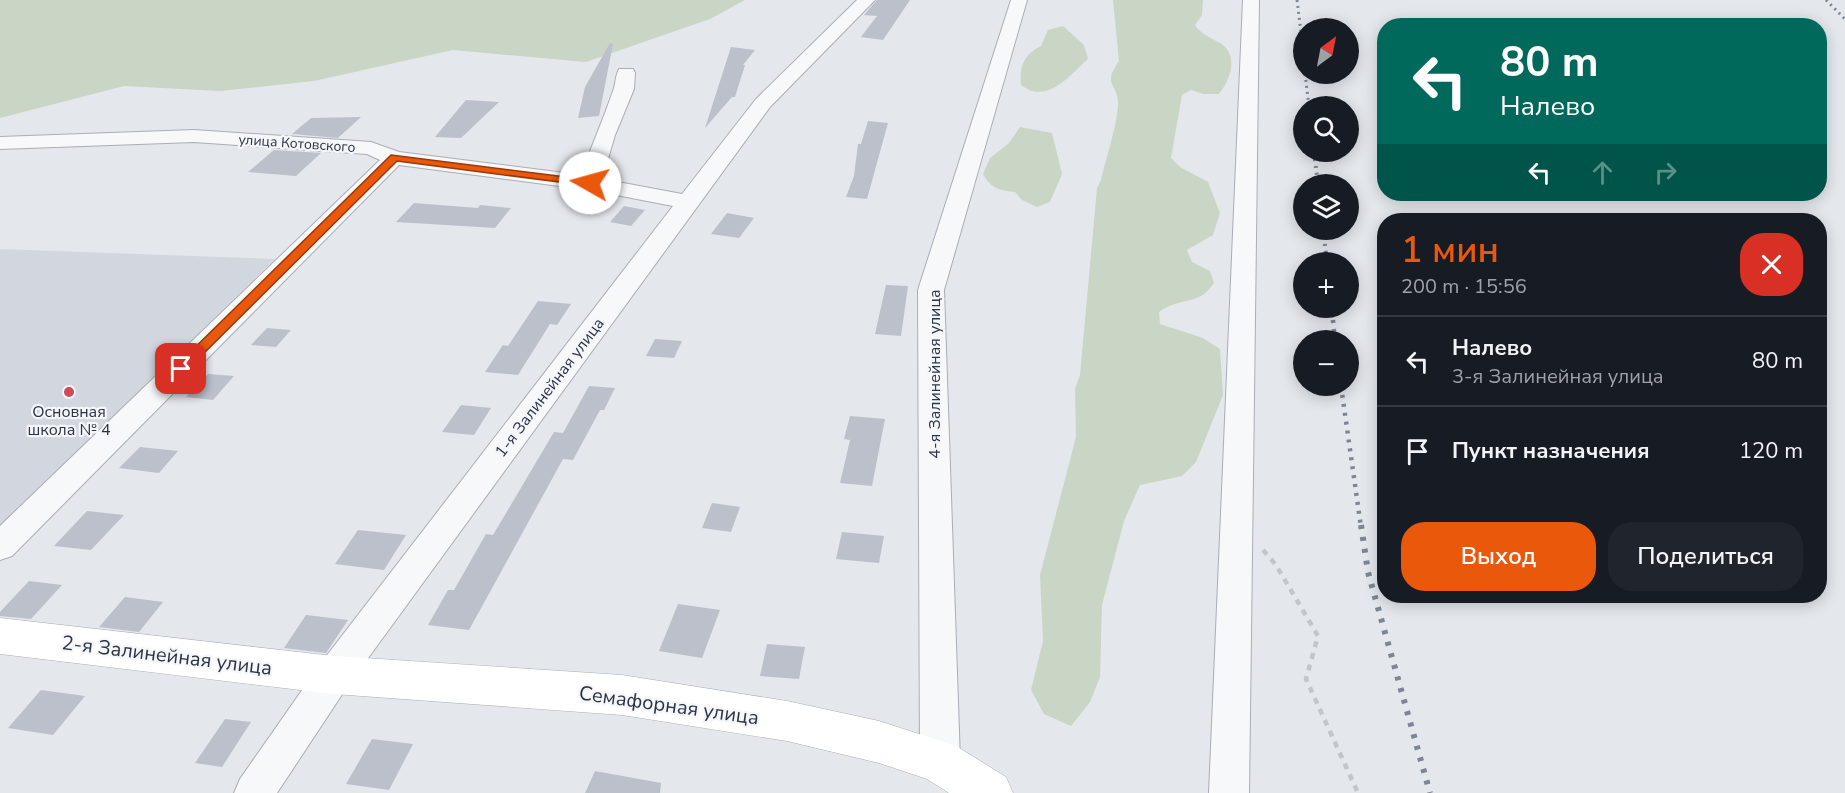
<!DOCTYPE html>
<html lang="ru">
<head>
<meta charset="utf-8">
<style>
  body { margin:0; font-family:"Nunito Sans",sans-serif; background:#20242c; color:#f1f3f6; height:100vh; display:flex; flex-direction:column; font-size:22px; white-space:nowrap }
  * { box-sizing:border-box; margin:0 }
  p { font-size:20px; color:#9ea1a6 }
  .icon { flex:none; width:33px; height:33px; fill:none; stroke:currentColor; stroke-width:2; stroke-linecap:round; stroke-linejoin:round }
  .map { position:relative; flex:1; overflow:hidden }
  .side { position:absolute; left:1377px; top:213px; width:450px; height:390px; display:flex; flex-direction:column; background:#171b24; border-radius:24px; box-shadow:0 3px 15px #0003 }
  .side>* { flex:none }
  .guide { position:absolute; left:1377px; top:18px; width:450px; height:183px; border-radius:24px; box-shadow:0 3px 15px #0003; background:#00695c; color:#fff; overflow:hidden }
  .needle { width:39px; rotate:32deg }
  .fabs { position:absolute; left:1293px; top:18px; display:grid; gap:12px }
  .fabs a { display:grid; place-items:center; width:66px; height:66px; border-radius:50%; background:#171b24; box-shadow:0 3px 15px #0003; font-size:30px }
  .pin { position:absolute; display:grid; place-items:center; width:51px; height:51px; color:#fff; margin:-26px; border-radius:12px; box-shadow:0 3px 9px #0006 }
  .me { position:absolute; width:66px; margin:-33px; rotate:277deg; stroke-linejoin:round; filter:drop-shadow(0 0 4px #0008) }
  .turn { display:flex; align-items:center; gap:21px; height:126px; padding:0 24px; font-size:27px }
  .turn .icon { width:78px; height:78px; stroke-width:2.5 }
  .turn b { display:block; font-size:42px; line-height:51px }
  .lanes { display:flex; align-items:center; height:57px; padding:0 24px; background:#0003; justify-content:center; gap:30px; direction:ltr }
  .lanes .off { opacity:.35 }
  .round { display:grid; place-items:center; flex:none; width:63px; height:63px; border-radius:24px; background:#20242c }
  .summary { display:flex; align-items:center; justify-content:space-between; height:102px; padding:0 24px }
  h1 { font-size:36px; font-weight:600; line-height:45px; color:#ea580c }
  .cta { display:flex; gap:12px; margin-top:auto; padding:12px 24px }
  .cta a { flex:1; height:69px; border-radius:24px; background:#ea580c; color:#fff; font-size:24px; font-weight:600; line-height:69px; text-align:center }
  .cta a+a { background:#20242c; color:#f1f3f6 }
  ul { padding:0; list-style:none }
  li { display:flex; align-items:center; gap:18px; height:90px; padding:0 24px; border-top:2px solid #363941 }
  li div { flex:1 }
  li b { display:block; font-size:22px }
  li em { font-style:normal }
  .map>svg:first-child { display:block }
</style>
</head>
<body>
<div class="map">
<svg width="1845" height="793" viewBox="0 0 1845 793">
  <rect width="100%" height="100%" fill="#e4e7ec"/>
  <path fill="#d2d6de" d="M0 249 275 259 0 526Z"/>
  <path fill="#c9d6c5" d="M0 0H745L710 19 586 62 453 50 314 81 220 91 124 86 0 118Z
    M1113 0H1203L1202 15 1195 25C1202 36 1213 38 1223 45 1239 59 1229 81 1219 94H1203L1191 90 1182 95 1171 158 1180 167 1208 182 1220 213 1213 235 1187 250 1192 262 1210 271 1214 283C1198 307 1181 296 1159 312L1160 324 1203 338 1220 349 1223 395 1196 462 1182 476 1140 485 1124 521 1102 605 1100 677 1090 702 1071 726 1044 714 1031 690 1043 641 1040 575 1076 437 1075 389 1080 375 1097 188 1101 180C1106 158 1117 126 1118 105 1119 83 1101 87 1119 61Z
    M1063 26 1084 45 1088 59C1069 76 1047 105 1021 85 1019 67 1024 54 1041 46L1048 30Z
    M1020 127 1052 133 1062 174 1050 202 1037 207 1022 200 1015 192C1000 190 991 189 983 174L990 158 1009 143Z"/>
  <path fill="#bbc0ca" d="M877 0H910L883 40 861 37 877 16 864 15Z
    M610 43 613 44 599 116 578 118 585 87Z
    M731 47 755 50 743 65H745L735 97H732L705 128Z
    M466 100 499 102 461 138 435 137Z
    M361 117 338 138 292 134 311 118Z
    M868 121 888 123 867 199 846 197 854 176 858 144H861Z
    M274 150 321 153 296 176 248 172Z
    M414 203 478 208 480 205 511 208 495 228 396 222Z
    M624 206 645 210 631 226 610 222Z
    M727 213 754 218 739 238 711 234Z
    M886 285 908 286 901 336 875 334Z
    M538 301 571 304 557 325 550 324 518 375 485 372 503 345 508 346Z
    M267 328 291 330 276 347 251 345Z
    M655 339 682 341 674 358 646 356Z
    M208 374 234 376 213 400 186 397Z
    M589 386 615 388 604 410H600L573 460 563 459 469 630 428 625 448 590H454L486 534 493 535 554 432 563 433Z
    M461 405 491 408 474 435 442 432Z
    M850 416 885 419 872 486 840 483 850 440 844 439Z
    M140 447 178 451 159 473 119 468Z
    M712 503 740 507 731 532 702 528Z
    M87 511 124 515 91 550 54 546Z
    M358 530 406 535 384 570 335 564Z
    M842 532 884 536 879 563 836 559Z
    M29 581 62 585 31 619 0 616V612Z
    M125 597 163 602 139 632 99 627Z
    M678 604 720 610 702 658 659 651Z
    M306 615 348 620 326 653 284 648Z
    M767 644 805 647 799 679 760 676Z
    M41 690 85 696 53 735 8 728Z
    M225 719 251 722 222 767 195 763Z
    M372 739 413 744 389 790 346 784Z
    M595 771 661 783 660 793H585Z"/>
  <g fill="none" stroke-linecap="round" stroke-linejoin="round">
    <g stroke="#a9aeb7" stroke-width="2">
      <path id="street" d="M857 0H875L770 107 347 687 277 793H234L240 779 321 663 673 206 590 190 399 165 12 556 0 560V526L380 160 367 154 194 142 0 149V137L194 130 371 142 399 152 581 175C591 147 603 120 613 91 616 84 615 76 619 69H633L635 73 634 89 615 135 602 179 682 194 756 99Z
        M1011 0H1027L944 290 960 761 954 774 940 780 926 774 920 761 918 290Z
        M1243 0H1259L1249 793H1209Z"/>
    </g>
    <g stroke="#a9aeb7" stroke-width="1">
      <path id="secondary" d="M0 618 334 656 622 675 787 701 879 721 956 746 1006 777 1013 793H949L927 779 879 763 787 741 622 715 334 694 0 654Z"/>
    </g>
    <path stroke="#c2c5cb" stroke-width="4.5" stroke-dasharray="6 6" stroke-linecap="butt" d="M1263 550 1276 565 1318 636 1306 679 1358 793"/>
    <use href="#street" fill="#f7f8fa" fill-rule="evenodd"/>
    <use href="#secondary" fill="#fff" fill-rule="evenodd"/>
    <path stroke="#7d8696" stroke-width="3" stroke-dasharray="2 4" stroke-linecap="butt" d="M1297 0 1304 57
      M1826 0 1845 19
      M1305 74 1309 106"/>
    <path stroke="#7d8696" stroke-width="4" stroke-dasharray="2 5" stroke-linecap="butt" d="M1314 152 1318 184
      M1323 230 1327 262
      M1332 308V312"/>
    <path stroke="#7d8696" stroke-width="4.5" stroke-dasharray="3 6" stroke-linecap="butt" d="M1332 311 1335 340
      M1341 386 1361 527"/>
    <path stroke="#7d8696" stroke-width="6" stroke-dasharray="4 8" stroke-linecap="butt" d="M1361 525 1368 572 1430 793"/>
  </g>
  <path fill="#ea580c" stroke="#983908" stroke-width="1.5" d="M391 155 590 180 596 183 590 186 397 161 185 372H176L174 369 176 366Z"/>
  <circle fill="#d1495b" stroke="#f4f6f9" stroke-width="2" cx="69" cy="392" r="6"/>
  <g text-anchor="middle" stroke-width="4.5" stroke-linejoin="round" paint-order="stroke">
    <g font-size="14" fill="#2b3445" stroke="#f4f6f9">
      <text transform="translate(297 143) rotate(4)" y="5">улица Котовского</text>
    </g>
    <g font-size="16" fill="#2b3445" stroke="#f4f6f9">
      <text transform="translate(934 374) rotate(-90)" y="6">4-я Залинейная улица</text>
      <text transform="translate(549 387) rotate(-53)" y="6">1-я Залинейная улица</text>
    </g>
    <g font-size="16" fill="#2b3445" stroke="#f4f6f9">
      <text x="69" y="417">Основная<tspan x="69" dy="18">школа № 4</tspan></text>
    </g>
    <g font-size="20" fill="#2b3445" stroke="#f4f6f9">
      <text transform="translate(167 655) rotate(7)" y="7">2-я Залинейная улица</text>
      <text transform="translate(669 705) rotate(8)" y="7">Семафорная улица</text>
    </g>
  </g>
</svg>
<div class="fabs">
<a><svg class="needle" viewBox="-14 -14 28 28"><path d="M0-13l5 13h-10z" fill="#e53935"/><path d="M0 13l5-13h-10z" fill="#9ea1a6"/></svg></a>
<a><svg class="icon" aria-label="search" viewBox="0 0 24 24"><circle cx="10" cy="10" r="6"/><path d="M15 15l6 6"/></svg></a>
<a><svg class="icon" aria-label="layers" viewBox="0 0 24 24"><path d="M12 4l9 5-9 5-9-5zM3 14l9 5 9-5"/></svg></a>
<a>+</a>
<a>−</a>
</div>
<div class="pin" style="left:181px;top:369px;background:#d93025"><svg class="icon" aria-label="arrive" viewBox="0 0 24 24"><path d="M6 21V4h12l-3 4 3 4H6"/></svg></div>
<svg class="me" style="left:590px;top:183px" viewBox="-20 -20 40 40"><circle r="19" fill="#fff"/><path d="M0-13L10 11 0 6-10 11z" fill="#ea580c"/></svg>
<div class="guide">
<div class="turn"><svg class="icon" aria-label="left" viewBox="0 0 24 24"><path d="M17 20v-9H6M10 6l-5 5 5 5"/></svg><div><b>80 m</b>Налево</div></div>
<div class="lanes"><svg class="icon" aria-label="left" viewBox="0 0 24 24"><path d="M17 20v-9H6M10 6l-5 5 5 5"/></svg><svg class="icon off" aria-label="ahead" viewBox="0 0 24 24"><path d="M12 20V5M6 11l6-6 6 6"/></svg><svg class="icon off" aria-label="right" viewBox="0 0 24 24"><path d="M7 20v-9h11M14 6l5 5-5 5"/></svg></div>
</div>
<section class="side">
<div class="summary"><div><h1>1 мин</h1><p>200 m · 15:56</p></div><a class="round" style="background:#d93025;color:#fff"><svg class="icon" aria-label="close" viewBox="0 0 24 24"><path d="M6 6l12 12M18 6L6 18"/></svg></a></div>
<ul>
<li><svg class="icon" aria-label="left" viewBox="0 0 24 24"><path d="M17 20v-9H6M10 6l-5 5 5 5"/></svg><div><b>Налево</b><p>3-я Залинейная улица</p></div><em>80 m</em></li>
<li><svg class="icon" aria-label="arrive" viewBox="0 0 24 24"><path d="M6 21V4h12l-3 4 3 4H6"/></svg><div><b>Пункт назначения</b></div><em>120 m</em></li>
</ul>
<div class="cta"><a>Выход</a><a>Поделиться</a></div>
</section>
</div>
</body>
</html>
